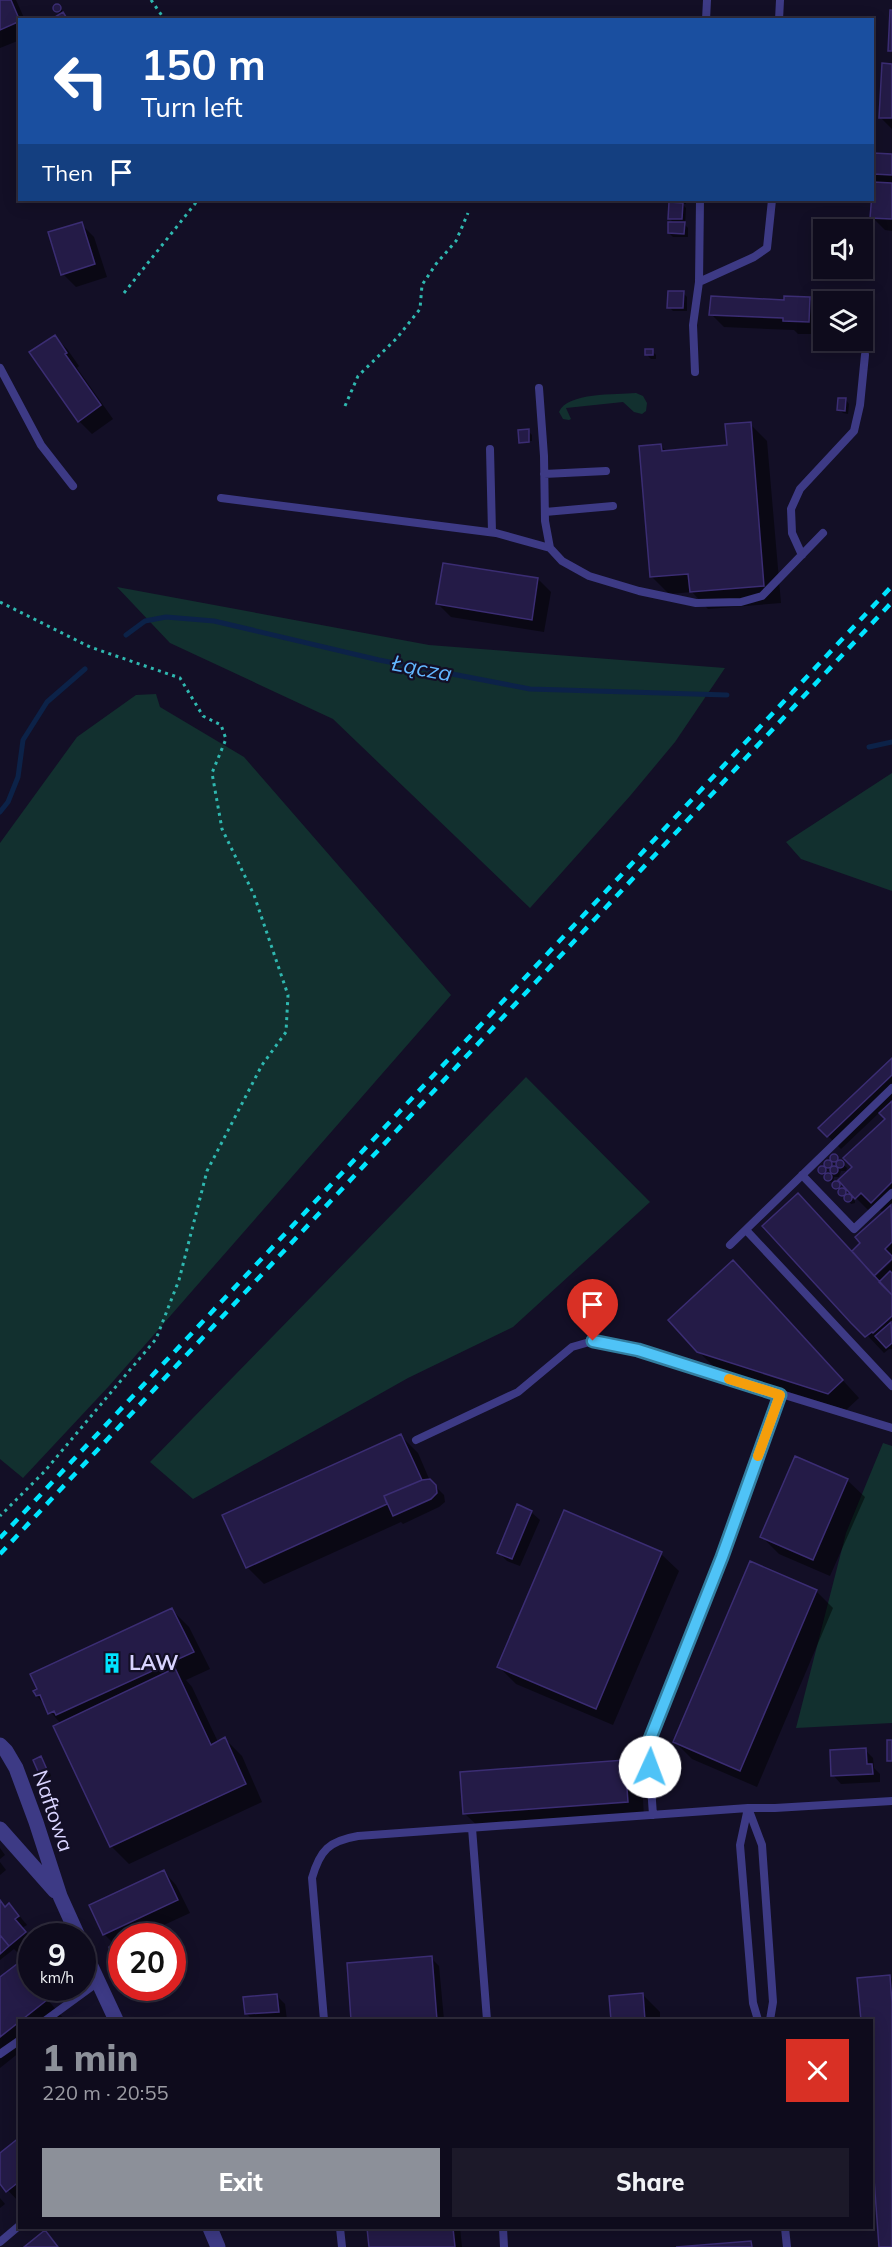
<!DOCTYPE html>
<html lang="en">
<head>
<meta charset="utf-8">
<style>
  body { margin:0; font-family:Mulish,sans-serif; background:#1c1929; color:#f1f3f6; height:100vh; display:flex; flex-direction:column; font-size:22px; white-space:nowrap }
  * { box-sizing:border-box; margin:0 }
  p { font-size:20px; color:#9b9ba3 }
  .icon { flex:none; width:33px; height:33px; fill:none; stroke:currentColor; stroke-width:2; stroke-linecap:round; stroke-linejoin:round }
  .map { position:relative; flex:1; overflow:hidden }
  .panel { position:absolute; left:18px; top:2019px; width:855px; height:210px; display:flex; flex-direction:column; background:#0e0b1c; border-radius:0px; box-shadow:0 3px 15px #0003,0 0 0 2px #2e2b3b }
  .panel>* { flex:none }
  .banner { position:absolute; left:18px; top:18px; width:856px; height:183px; border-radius:0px; box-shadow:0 3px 15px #0003,0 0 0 2px #2e2b3b; background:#1a4fa0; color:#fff; overflow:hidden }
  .tools { position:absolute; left:813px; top:219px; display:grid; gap:12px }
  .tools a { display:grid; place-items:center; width:60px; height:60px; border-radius:0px; background:#0e0b1c; box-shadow:0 3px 15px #0003,0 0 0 2px #2e2b3b; font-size:30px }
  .speed { position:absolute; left:18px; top:1923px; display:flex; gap:12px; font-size:30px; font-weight:700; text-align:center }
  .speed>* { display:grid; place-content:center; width:78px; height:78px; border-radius:50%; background:#0e0b1c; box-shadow:0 3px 15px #0003,0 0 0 2px #2e2b3b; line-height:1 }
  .speed small { font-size:15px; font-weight:400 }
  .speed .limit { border:9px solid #d22; background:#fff; color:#111 }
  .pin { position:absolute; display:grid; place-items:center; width:51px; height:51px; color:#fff; margin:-62px -26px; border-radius:50% 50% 50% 0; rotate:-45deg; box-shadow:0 0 6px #0007 }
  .pin .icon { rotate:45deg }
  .me { position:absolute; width:66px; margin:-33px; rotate:2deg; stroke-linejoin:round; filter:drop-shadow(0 0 4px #0008) }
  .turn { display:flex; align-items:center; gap:21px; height:126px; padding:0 24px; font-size:27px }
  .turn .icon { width:78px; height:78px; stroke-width:2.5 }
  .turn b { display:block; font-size:42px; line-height:51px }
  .then { display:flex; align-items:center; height:57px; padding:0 24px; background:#0003; gap:12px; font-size:22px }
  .round { display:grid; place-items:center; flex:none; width:63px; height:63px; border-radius:0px; background:#1c1929 }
  .summary { display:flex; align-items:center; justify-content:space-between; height:102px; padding:0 24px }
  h1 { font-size:36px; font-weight:800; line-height:45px; color:#8c9099 }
  .action { display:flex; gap:12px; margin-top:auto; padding:12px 24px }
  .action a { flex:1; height:69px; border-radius:0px; background:#8c9099; color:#fff; font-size:24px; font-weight:800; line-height:69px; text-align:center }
  .action a+a { background:#1c1929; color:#f1f3f6 }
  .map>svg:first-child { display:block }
</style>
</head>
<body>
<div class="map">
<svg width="892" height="2247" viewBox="0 0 892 2247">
  <rect width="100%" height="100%" fill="#130f26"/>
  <path fill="#12302f" d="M636 393 643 396 647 403 646 411 642 414 634 412 623 402 566 408 571 419 569 420 563 419 559 412C567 392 616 395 636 393Z
    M117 587 429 645 725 668 675 742 630 796 530 908 333 719 170 643Z
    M156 694 160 707 244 757 451 995 109 1386 23 1478 0 1459V843L77 737 136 695Z
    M892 773V891L801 859 786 842Z
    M526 1077 650 1202 513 1327 408 1378 193 1499 150 1462Z
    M883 1443 892 1446V1723L796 1728 846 1533Z"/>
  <path fill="#0007" fill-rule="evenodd" d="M0 0H16L25 20H20V40L0 48Z
    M57 6 64 12 63 14 68 20 55 9Z
    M892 65V129L880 117Z
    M873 154 892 155V231L885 230 872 217Z
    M670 200H686V204H682L686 208 685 225 688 228V237H673L669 233 675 224 669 218 674 204Z
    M81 224 94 237 107 277 76 287 63 274Z
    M683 293 687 297V311H673L669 307Z
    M809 299 822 312 821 334H798L794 330 724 327 711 314Z
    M55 337 67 349 79 366 77 368 113 419 92 434 79 421Z
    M652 351 656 355V359H651L647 355Z
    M846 400 849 404 848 414 843 413 839 409Z
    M750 424 767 441 781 603 708 609 692 592 669 594 651 576 661 446 667 452 729 447Z
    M528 431 532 435V441H522V444L521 442Z
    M538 579 551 592 544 632 451 617 438 604Z
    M892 1060V1257L873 1275 875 1277 892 1261V1349H889L884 1353 764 1226 798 1195 853 1253 862 1244 883 1213 879 1209 873 1215 856 1198 854 1167 887 1119 880 1112 841 1149 820 1128Z
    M833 1155 847 1168 846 1171H841L839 1177H834L833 1183 826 1179 820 1169 825 1167 826 1162H832ZM834 1160H838V1168H832L831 1174H824V1171L827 1170 830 1164H833Z
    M837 1183 855 1201V1203L851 1204 847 1198 840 1193 834 1186Z
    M750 1279 859 1398 846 1410 716 1369 698 1351Z
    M401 1436 418 1453 430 1481 444 1495 445 1502 439 1507 403 1524 401 1522 264 1584 247 1567Z
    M847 1480 865 1497 830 1576 779 1554 762 1537Z
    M531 1512 540 1520 520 1566 507 1561 498 1552Z
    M564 1512 661 1554 679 1571 613 1725 516 1684 499 1667Z
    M816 1591 833 1608 757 1787 692 1759 675 1742Z
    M172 1610 189 1627 210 1669 186 1680 192 1687 218 1742 225 1739 242 1756 262 1802 129 1864 112 1847 55 1726 61 1724 37 1696Z
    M865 1750 873 1758 874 1768 880 1774V1782L841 1784 833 1775Z
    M624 1762 642 1779 644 1819 482 1830 464 1813Z
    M50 1773 51 1776 45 1779 42 1776Z
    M0 1848 5 1855 0 1859Z
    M0 1862 6 1870 0 1875Z
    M164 1872 176 1885 190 1913 140 1936H122L121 1964 117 1960 115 1945 104 1934Z
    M0 1901 6 1908 9 1905 17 1913 27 1925 22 1928 32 1939V1943L19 1954 14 1949 0 1960Z
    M431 1958 439 1966 444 2020H353L348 1965Z
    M17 1966 32 1980V1988H38L63 2018 59 2020H20V2052L0 2068V1979Z
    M889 1976 892 1979V2247H881L872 2132V2020H862L859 1979Z
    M643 1995 660 2012V2020H613L611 1997Z
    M277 1996 285 2004 287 2020H253L246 2013Z
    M20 2139V2203L0 2182V2155Z
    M0 2198 5 2204 0 2208Z
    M369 2228H460L462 2247H370Z"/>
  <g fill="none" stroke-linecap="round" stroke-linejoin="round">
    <path stroke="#0c2248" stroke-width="5" d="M126 635 145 621 166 617 214 621 379 660 530 689 727 695
      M869 747 892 742
      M0 812 8 802 18 777 23 740 47 702 85 669"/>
  </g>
  <path fill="#241b47" stroke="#3b2d73" stroke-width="1.5" d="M0 0H11L20 21 0 30Z
    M53 8a4 4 0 1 1 8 0a4 4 0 1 1-8 0Z
    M890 10H892V51H888Z
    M63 12 68 20H50Z
    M882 63 892 64V118H879Z
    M873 153 892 154V175L873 174Z
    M873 182 892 183V219L870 218Z
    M669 202 683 203 682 219H668Z
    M82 222 95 264 61 275 48 232Z
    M668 222H685L684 234 668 233Z
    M668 291H684L683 308H667Z
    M711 296 784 300V296L810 297 809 322 783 321V318L709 315Z
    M55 335 67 353 65 354 101 405 78 422 29 352Z
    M645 349H653V355H645Z
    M838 398H846L845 411 837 410Z
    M751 422 764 586 690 592 688 574 650 577 639 446 661 444 662 451 727 445 725 424Z
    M529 429V442L519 443 518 430Z
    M443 563 538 578 532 620 436 604Z
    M892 1058V1075L827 1137 818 1128Z
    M892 1101V1182L871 1203 861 1193 855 1199 838 1180 852 1167 843 1158 885 1119 879 1113Z
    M830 1158a4 4 0 1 1 8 0a4 4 0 1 1-8 0Z
    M824 1164a4 4 0 1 1 8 0a4 4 0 1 1-8 0Z
    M836 1164a4 4 0 1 1 8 0a4 4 0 1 1-8 0Z
    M830 1170a4 4 0 1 1 8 0a4 4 0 1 1-8 0Z
    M818 1170a4 4 0 1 1 8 0a4 4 0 1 1-8 0Z
    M824 1177a4 4 0 1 1 8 0a4 4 0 1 1-8 0Z
    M832 1185a4 4 0 1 1 8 0a4 4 0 1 1-8 0Z
    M838 1192a4 4 0 1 1 8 0a4 4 0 1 1-8 0Z
    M798 1193 892 1295V1316L873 1333 872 1332 865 1337 851 1323 762 1226Z
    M844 1198a4 4 0 1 1 8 0a4 4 0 1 1-8 0Z
    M891 1205 892 1242 885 1249 892 1256V1259L874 1276 852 1251 860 1243 855 1237Z
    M733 1260 843 1380 828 1394 697 1352 668 1320Z
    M890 1271 892 1273V1295L879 1282Z
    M891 1322 892 1343 886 1348 875 1336Z
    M401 1434 422 1480 384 1496 387 1504 246 1568 222 1515Z
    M795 1456 848 1479 813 1560 760 1537Z
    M430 1479 436 1485 437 1493 431 1499 393 1516 384 1496 422 1480Z
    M517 1504 532 1511 512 1559 497 1553Z
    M564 1510 662 1552 596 1709 497 1667Z
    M750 1561 817 1590 740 1771 673 1742Z
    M172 1608 194 1652 56 1715 54 1711 48 1714 40 1695 36 1696 35 1694 33 1691 37 1689 30 1674Z
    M175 1668 211 1745 225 1737 246 1784 110 1847 53 1726Z
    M887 1740H892V1761H887Z
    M866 1748 867 1764H872L873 1774 831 1776 830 1750Z
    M41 1756 48 1772 40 1776 33 1760Z
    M625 1760 628 1802 463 1814 460 1772Z
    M164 1870 178 1900 103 1935 89 1905Z
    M0 1900 5 1907 9 1903 19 1916 15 1919 26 1932 9 1946 0 1935Z
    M0 1935 9 1946 0 1954Z
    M121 1941 122 1958 115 1961 109 1947Z
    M432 1956 437 2020H351L347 1963Z
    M17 1964 32 1981V1988H36L47 2000 0 2037V1977Z
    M890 1975 892 2003V2247H879L872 2151V2020H861L857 1978Z
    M643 1993 645 2020H611L609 1996Z
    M277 1994 279 2012 245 2014 243 1997Z
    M20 2137V2181L6 2192 0 2184V2153Z
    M367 2228H453L455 2247H369Z
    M45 2230 58 2247H24Z
    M751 2241 752 2247H676Z"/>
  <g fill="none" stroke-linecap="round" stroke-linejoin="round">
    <path stroke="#2fb8b0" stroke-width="3" stroke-dasharray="3 4.5" stroke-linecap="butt" d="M151 0 165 20
      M124 293 198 200
      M345 406 358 376 397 338 420 309 422 285 436 264 456 241 468 213
      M0 602 90 647 180 678 203 716 221 725 226 739 212 773 222 829 254 895 288 995 286 1032 262 1065 207 1171 179 1280 156 1339 44 1472 0 1516"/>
    <path stroke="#3d3a85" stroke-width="8" d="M706 20 707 0
      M779 20 780 0
      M699 282 700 200
      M0 368 41 445 73 486
      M695 372 693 325 699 282 754 257 767 248 772 200
      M539 388 544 456 545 521 550 548 562 561 589 576 639 591 696 603 741 602 762 596 823 533
      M490 449 492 532
      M544 474 606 471
      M221 498 496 533 550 548
      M545 512 613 506
      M802 555 792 533 791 509 800 489 854 431 860 405 865 355
      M802 1175 854 1229 892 1193
      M746 1230 892 1386
      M730 1245 892 1088
      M416 1440 518 1392 572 1347 593 1341 638 1350 892 1428
      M653 1815 648 1744 722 1557 780 1395
      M472 1828 487 2020
      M46 2020 98 1982
      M324 2020 312 1878C320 1850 329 1841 358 1836L748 1808 762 1845 773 2002 770 2020
      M758 2020 753 2003 740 1845 748 1808H775L892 1801
      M0 2054 20 2040
      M340 2228 342 2247
      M503 2228 504 2247
      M785 2228 787 2247
      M0 2242 20 2225"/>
    <path stroke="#3d3a85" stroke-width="15" d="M0 1745 6 1751 16 1768 36 1822 60 1896 78 1936
      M0 1829 55 1891
      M82 1947 116 2020
      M210 2228 218 2247"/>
    <path stroke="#00e5ff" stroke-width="4.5" stroke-dasharray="9 8" stroke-linecap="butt" d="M0 1538 892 586
      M0 1554 892 602"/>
  </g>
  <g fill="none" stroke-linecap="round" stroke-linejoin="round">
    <g stroke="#337fa1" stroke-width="15">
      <path id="route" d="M593 1341 638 1350 780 1395 722 1557 648 1744 650 1767"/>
    </g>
    <use href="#route" stroke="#4fc3f7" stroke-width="10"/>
    <path stroke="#f59e0b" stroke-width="10" d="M729 1379 780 1395 758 1456"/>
  </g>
  <defs>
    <g id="building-bare" transform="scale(1.62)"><path d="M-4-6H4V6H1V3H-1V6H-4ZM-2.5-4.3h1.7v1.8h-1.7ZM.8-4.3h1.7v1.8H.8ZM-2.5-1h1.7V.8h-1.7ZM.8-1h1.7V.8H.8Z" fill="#00e5ff" stroke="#130f26" stroke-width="2.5" paint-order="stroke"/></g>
  </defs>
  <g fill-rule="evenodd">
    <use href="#building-bare" x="112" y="1663"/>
  </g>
  <g text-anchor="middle" stroke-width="4.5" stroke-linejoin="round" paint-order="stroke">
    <g font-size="21" font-weight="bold" fill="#d9d4ff" stroke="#130f26" text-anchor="start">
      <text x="129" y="1670">LAW</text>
    </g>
    <g font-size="21" fill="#d9d4ff" stroke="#130f26">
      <text transform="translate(53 1811) rotate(71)" y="7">Naftowa</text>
    </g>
    <g font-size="22" font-style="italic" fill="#62b6ff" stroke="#130f26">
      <text transform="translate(422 668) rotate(11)" y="8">Łącza</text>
    </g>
  </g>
</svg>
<div class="tools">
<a><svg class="icon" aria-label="sound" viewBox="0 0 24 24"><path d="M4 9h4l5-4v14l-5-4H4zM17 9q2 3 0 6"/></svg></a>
<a><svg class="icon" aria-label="layers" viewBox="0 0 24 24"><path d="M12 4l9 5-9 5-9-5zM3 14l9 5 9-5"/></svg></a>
</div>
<div class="speed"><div>9<small>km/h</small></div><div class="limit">20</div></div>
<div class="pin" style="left:593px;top:1341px;background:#d93025"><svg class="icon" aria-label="arrive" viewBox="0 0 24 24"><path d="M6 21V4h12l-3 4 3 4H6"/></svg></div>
<svg class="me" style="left:650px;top:1767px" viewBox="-20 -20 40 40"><circle r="19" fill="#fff"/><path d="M0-13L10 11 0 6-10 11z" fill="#4fc3f7"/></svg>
<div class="banner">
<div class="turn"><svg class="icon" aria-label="left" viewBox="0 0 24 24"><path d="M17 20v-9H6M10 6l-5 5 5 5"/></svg><div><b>150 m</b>Turn left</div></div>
<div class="then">Then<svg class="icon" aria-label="arrive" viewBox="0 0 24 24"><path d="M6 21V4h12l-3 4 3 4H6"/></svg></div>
</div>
<section class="panel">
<div class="summary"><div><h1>1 min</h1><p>220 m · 20:55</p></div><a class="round" style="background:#d93025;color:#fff"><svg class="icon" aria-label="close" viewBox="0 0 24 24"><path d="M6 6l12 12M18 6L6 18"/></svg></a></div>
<div class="action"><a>Exit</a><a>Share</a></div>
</section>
</div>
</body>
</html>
